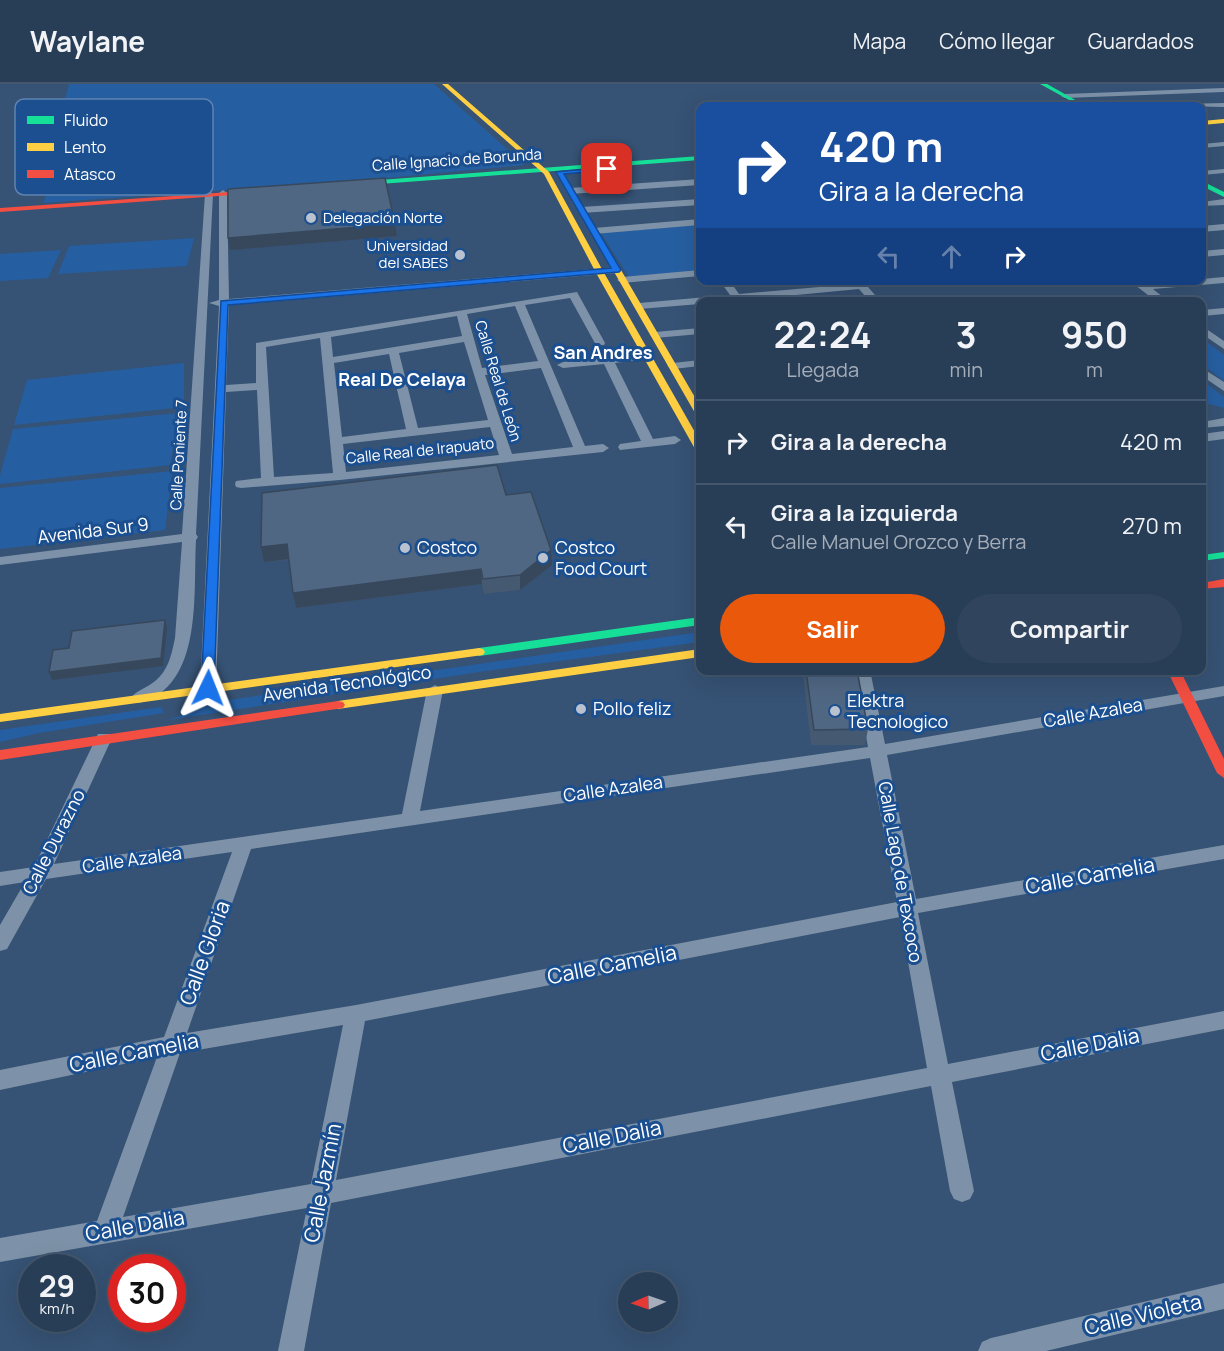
<!DOCTYPE html>
<html lang="es">
<head>
<meta charset="utf-8">
<style>
  body { margin:0; font-family:Manrope,sans-serif; background:#30455d; color:#f1f3f6; height:100vh; display:flex; flex-direction:column; font-size:22px; white-space:nowrap }
  * { box-sizing:border-box; margin:0 }
  p { font-size:20px; color:#a5aeba }
  .icon { flex:none; width:33px; height:33px; fill:none; stroke:currentColor; stroke-width:2; stroke-linecap:round; stroke-linejoin:round }
  .map { position:relative; flex:1; overflow:hidden }
  .side { position:absolute; left:696px; top:213px; width:510px; height:378px; display:flex; flex-direction:column; background:#283e57; border-radius:12px; box-shadow:0 6px 24px #0002,0 0 0 2px #44576d }
  .side>* { flex:none }
  .top-card { position:absolute; left:696px; top:18px; width:510px; height:183px; border-radius:12px; box-shadow:0 6px 24px #0002,0 0 0 2px #44576d; background:#1a4fa0; color:#fff; overflow:hidden }
  .needle { width:39px; rotate:268deg }
  .fabs { position:absolute; left:618px; top:1188px; display:grid; gap:12px }
  .fabs a { display:grid; place-items:center; width:60px; height:60px; border-radius:50%; background:#283e57; box-shadow:0 6px 24px #0002,0 0 0 2px #44576d; font-size:30px }
  .speed { position:absolute; left:18px; top:1170px; display:flex; gap:12px; font-size:30px; font-weight:700; text-align:center }
  .speed>* { display:grid; place-content:center; width:78px; height:78px; border-radius:50%; background:#283e57; box-shadow:0 6px 24px #0002,0 0 0 2px #44576d; line-height:1 }
  .speed small { font-size:15px; font-weight:400 }
  .speed .limit { border:9px solid #d22; background:#fff; color:#111 }
  .pin { position:absolute; display:grid; place-items:center; width:51px; height:51px; color:#fff; margin:-26px; border-radius:12px; box-shadow:0 3px 9px #0006 }
  .me { position:absolute; width:66px; margin:-33px; rotate:2deg; stroke-linejoin:round; filter:drop-shadow(0 0 4px #0008) }
  .turn { display:flex; align-items:center; gap:21px; height:126px; padding:0 24px; font-size:27px }
  .turn .icon { width:78px; height:78px; stroke-width:2.5 }
  .turn b { display:block; font-size:42px; line-height:51px }
  .lanes { display:flex; align-items:center; height:57px; padding:0 24px; background:#0003; justify-content:center; gap:30px; direction:ltr }
  .lanes .off { opacity:.35 }
  .eta { display:flex; justify-content:space-evenly; align-items:center; height:102px; text-align:center }
  .eta b { font-size:36px; font-weight:700; line-height:42px }
  .cta { display:flex; gap:12px; margin-top:auto; padding:12px 24px }
  .cta a { flex:1; height:69px; border-radius:36px; background:#ea580c; color:#fff; font-size:24px; font-weight:700; line-height:69px; text-align:center }
  .cta a+a { background:#30455d; color:#f1f3f6 }
  ul { padding:0; list-style:none }
  li { display:flex; align-items:center; gap:18px; height:84px; padding:0 24px; border-top:2px solid #44576d }
  li div { flex:1 }
  li b { display:block; font-size:22px }
  li em { font-style:normal }
  header { display:flex; align-items:center; gap:36px; box-sizing:border-box; height:84px; padding:0 30px; background:#283e57; border-bottom:2px solid #44576d }
  header strong { font-size:28px }
  nav { display:flex; gap:33px; margin-inline-start:auto; font-size:21px }
  .map>svg:first-child { display:block }
</style>
</head>
<body>
<header>
<strong>Waylane</strong>
<nav><a>Mapa</a><a>Cómo llegar</a><a>Guardados</a></nav>
</header>
<div class="map">
<svg width="1224" height="1267" viewBox="0 0 1224 1267">
  <rect width="100%" height="100%" fill="#365274"/>
  <path fill="#265fa1" d="M69 0H434L525 81 342 98 43 119 70 47 63 23Z
    M700 141V187L629 193 601 149Z
    M194 154 187 182 58 190 69 162Z
    M61 166 48 194 0 197V170Z
    M1207 258 1224 271V297L1202 280V259Z
    M184 279V323L14 341 27 296Z
    M1202 296 1224 313V324L1202 318 1204 309 1202 308Z
    M179 329 170 381 0 400V391L13 345Z
    M172 387 165 446 0 465V404Z
    M700 548V558L479 588 168 636 194 627 208 619Z
    M161 623 164 629 39 649 0 658V646Z"/>
  <g fill="none" stroke-linecap="round" stroke-linejoin="round">
    <path fill="#7d92a8" fill-rule="evenodd" d="M1224 4V8L1065 14 1061 12 1065 10Z
      M1224 19V23L1178 22 1182 20Z
      M1224 58V62L1202 64V60Z
      M1224 85V89L1202 91V87Z
      M700 95V101L570 110 566 107 570 104Z
      M223 106 227 109 229 215 617 183 622 186 617 189 229 221 226 301 256 299V259L577 208 605 259 604 261H596L570 214 525 221 585 362 603 360 609 364 603 368 340 396 241 404 236 403 235 400 236 397 261 394 257 306 226 308 216 604 208 609 200 604 219 222 209 219 219 216V109ZM515 222 538 277 482 284 467 230ZM457 232 462 252 333 273 331 253ZM320 254 333 389 274 393 266 263ZM464 258 488 336 418 344 399 269ZM389 270 406 345 342 353 334 279ZM541 284 573 363 512 370 485 291ZM490 343 499 371 346 388 343 360Z
      M209 107 213 110 196 450 198 453 196 456C193 509 204 602 139 619L133 618 131 614C136 607 144 605 151 600 168 589 171 573 175 554L182 458 0 481V473L182 450 205 110Z
      M700 115V121L582 129 578 126 582 123Z
      M1224 115V121L1202 122V118Z
      M700 135V141L594 150 589 147 594 144Z
      M1224 140V146L1202 148V142Z
      M1224 165V171L1202 173V167Z
      M700 186V192L622 199 617 196 622 193Z
      M1224 193V199L1153 205 1169 218H1157L1135 201 1140 198 1145 200Z
      M719 196H729L739 210 854 200 851 196H862L881 218H870L859 205 743 216 745 218H700V220L639 225 634 222 639 219 730 211Z
      M1224 224V230L1202 232V226Z
      M1202 242 1224 257V265L1202 250Z
      M700 244V250L655 254 650 251 655 248Z
      M648 269 652 270V274L615 279 653 355 675 352 681 356 675 360 620 366 618 363 620 360 641 357 604 280 563 284 557 281 563 278Z
      M700 276V282L673 285 667 282 673 279Z
      M1202 284 1224 298V307L1202 292Z
      M1224 334V342L1202 344V338Z
      M1224 347V355L1202 358V350Z
      M854 586H870L885 660 1224 602V612L887 671 916 815 1224 761V775L918 829 948 980 1224 927V945L952 998 974 1107 970 1115 962 1118 954 1115 950 1107 931 1002 331 1119 304 1267H278L307 1124 0 1178V1154L97 1137 157 973 0 1006V986L164 953 232 768 46 795 7 865 0 867V841L25 798 0 802V788L34 783 98 650H110L112 654 54 780 402 730 427 606 435 601 443 606 420 727 868 663ZM870 674 897 818 356 921 187 949 251 765ZM900 833 927 984 336 1096 365 937ZM343 941 311 1100 123 1133 180 969Z
      M1224 1199V1225L1046 1267H978L982 1258 991 1254Z"/>
    <path fill="#16e098" fill-rule="evenodd" d="M1040 0H1047L1086 22H1080Z
      M700 72V76L353 102 350 100 353 98Z
      M1202 97 1224 108V113L1202 102Z
      M1224 468V474L1202 477V471Z
      M700 533V541L479 572 473 568 479 564Z"/>
    <path fill="#ffcf43" fill-rule="evenodd" d="M442 0H448L549 88 603 187 700 357V368L695 365 595 187 544 90Z
      M1224 35V39L1202 41V37Z
      M614 184 621 186 700 322V332L695 329 613 186Z
      M479 564 483 565 485 568 483 571 0 638V630Z
      M700 565V573L338 625 331 621 338 617Z"/>
    <path fill="#f24e42" fill-rule="evenodd" d="M260 106 258 109 0 128V124Z
      M1224 495V503L1202 505V499Z
      M1167 586H1180L1224 675V694L1217 689Z
      M338 617 343 618 345 621 343 624 0 676V666Z"/>
  </g>
  <path fill="#455971" d="M506 411 552 481 520 506 484 510 482 500 296 524 293 509 289 476 264 478Z
    M803 586H857L868 645 865 661H811L803 591Z"/>
  <path fill="#38485c" d="M395 140 397 152 230 166 228 154Z
    M287 460 290 475 264 478 261 463Z
    M551 466 552 481 520 506V491Z
    M481 485 482 500 296 524 293 509Z
    M165 536 167 544 163 582 52 596 49 588Z"/>
  <path fill="#506783" stroke="#38485c" stroke-width="1.5" d="M385 94 395 140 228 154V105Z
    M497 381 506 411 531 408 551 466 520 491 483 495 481 485 293 509 287 460 261 463 262 409Z
    M165 536 161 574 49 588 53 566 69 564 72 547Z
    M806 586H857L868 645 814 646Z"/>
  <path fill="#1a73e8" stroke="#114b97" stroke-width="1.5" d="M607 83 609 86 564 90 621 186 619 188 228 221 214 604 208 609 203 607 201 604 221 217 611 184 556 88Z"/>
  <g fill="#b9c2ce" stroke="#1b4f8f" stroke-width="2">
    <circle cx="311" cy="134" r="6"/>
    <circle cx="460" cy="171" r="6"/>
    <circle cx="405" cy="464" r="6"/>
    <circle cx="543" cy="474" r="6"/>
    <circle cx="581" cy="625" r="6"/>
    <circle cx="835" cy="627" r="6"/>
  </g>
  <g text-anchor="middle" stroke-width="6" stroke-linejoin="round" paint-order="stroke">
    <g font-size="15" fill="#fff" stroke="#1b4f8f">
      <text transform="translate(457 76) rotate(-4)" y="5">Calle Ignacio de Borunda</text>
      <text transform="translate(498 297) rotate(73)" y="5">Calle Real de León</text>
      <text transform="translate(420 367) rotate(-6)" y="5">Calle Real de Irapuato</text>
      <text transform="translate(179 371) rotate(-87)" y="5">Calle Poniente 7</text>
    </g>
    <g font-size="15" fill="#fff" stroke="#1b4f8f" text-anchor="start">
      <text x="323" y="139">Delegación Norte</text>
      <text x="448" y="167" text-anchor="end">Universidad<tspan x="448" dy="17">del SABES</tspan></text>
    </g>
    <g font-size="18" font-weight="bold" fill="#fff" stroke="#1b4f8f">
      <text x="603" y="275">San Andres</text>
      <text x="402" y="302">Real De Celaya</text>
    </g>
    <g font-size="18" fill="#fff" stroke="#1b4f8f">
      <text transform="translate(93 447) rotate(-7)" y="6">Avenida Sur 9</text>
      <text transform="translate(347 600) rotate(-8)" y="6">Avenida Tecnológico</text>
      <text transform="translate(1093 629) rotate(-10)" y="6">Calle Azalea</text>
      <text transform="translate(613 705) rotate(-8)" y="6">Calle Azalea</text>
      <text transform="translate(54 758) rotate(-63)" y="6">Calle Durazno</text>
      <text transform="translate(132 776) rotate(-8)" y="6">Calle Azalea</text>
      <text transform="translate(900 788) rotate(80)" y="6">Calle Lago de Texcoco</text>
    </g>
    <g font-size="18" fill="#fff" stroke="#1b4f8f" text-anchor="start">
      <text x="417" y="470">Costco</text>
      <text x="555" y="470">Costco<tspan x="555" dy="21">Food Court</tspan></text>
      <text x="847" y="623">Elektra<tspan x="847" dy="21">Tecnologico</tspan></text>
      <text x="593" y="631">Pollo feliz</text>
    </g>
    <g font-size="21" fill="#fff" stroke="#1b4f8f">
      <text transform="translate(1090 792) rotate(-10)" y="7">Calle Camelia</text>
      <text transform="translate(205 869) rotate(-70)" y="7">Calle Gloria</text>
      <text transform="translate(612 881) rotate(-11)" y="7">Calle Camelia</text>
      <text transform="translate(1090 961) rotate(-11)" y="7">Calle Dalia</text>
      <text transform="translate(134 969) rotate(-11)" y="7">Calle Camelia</text>
      <text transform="translate(612 1053) rotate(-11)" y="7">Calle Dalia</text>
      <text transform="translate(323 1099) rotate(-79)" y="7">Calle Jazmín</text>
      <text transform="translate(135 1142) rotate(-10)" y="7">Calle Dalia</text>
      <text transform="translate(1143 1231) rotate(-13)" y="7">Calle Violeta</text>
    </g>
  </g>
  <rect x="15" y="15" width="198" height="96" rx="9" fill="#1b4f8f" stroke="#5f84b1" stroke-width="1.5"/>
  <rect x="27" y="32" width="27" height="8" fill="#16e098"/>
  <rect x="27" y="59" width="27" height="8" fill="#ffcf43"/>
  <rect x="27" y="86" width="27" height="8" fill="#f24e42"/>
  <g font-size="16" fill="#fff">
    <text x="64" y="42">Fluido</text>
    <text x="64" y="69">Lento</text>
    <text x="64" y="96">Atasco</text>
  </g>
</svg>
<div class="fabs">
<a><svg class="needle" viewBox="-14 -14 28 28"><path d="M0-13l5 13h-10z" fill="#e53935"/><path d="M0 13l5-13h-10z" fill="#a5aeba"/></svg></a>
</div>
<div class="speed"><div>29<small>km/h</small></div><div class="limit">30</div></div>
<div class="pin" style="left:607px;top:85px;background:#d93025"><svg class="icon" aria-label="arrive" viewBox="0 0 24 24"><path d="M6 21V4h12l-3 4 3 4H6"/></svg></div>
<svg class="me" style="left:208px;top:604px" viewBox="-20 -20 40 40"><path d="M0-17L14 15 0 8-14 15z" fill="#1a73e8" stroke="#fff" stroke-width="4"/></svg>
<div class="top-card">
<div class="turn"><svg class="icon" aria-label="right" viewBox="0 0 24 24"><path d="M7 20v-9h11M14 6l5 5-5 5"/></svg><div><b>420 m</b>Gira a la derecha</div></div>
<div class="lanes"><svg class="icon off" aria-label="left" viewBox="0 0 24 24"><path d="M17 20v-9H6M10 6l-5 5 5 5"/></svg><svg class="icon off" aria-label="ahead" viewBox="0 0 24 24"><path d="M12 20V5M6 11l6-6 6 6"/></svg><svg class="icon" aria-label="right" viewBox="0 0 24 24"><path d="M7 20v-9h11M14 6l5 5-5 5"/></svg></div>
</div>
<section class="side">
<div class="eta">
<div><b>22:24</b><p>Llegada</p></div>
<div><b>3</b><p>min</p></div>
<div><b>950</b><p>m</p></div>
</div>
<ul>
<li><svg class="icon" aria-label="right" viewBox="0 0 24 24"><path d="M7 20v-9h11M14 6l5 5-5 5"/></svg><div><b>Gira a la derecha</b></div><em>420 m</em></li>
<li><svg class="icon" aria-label="left" viewBox="0 0 24 24"><path d="M17 20v-9H6M10 6l-5 5 5 5"/></svg><div><b>Gira a la izquierda</b><p>Calle Manuel Orozco y Berra</p></div><em>270 m</em></li>
</ul>
<div class="cta"><a>Salir</a><a>Compartir</a></div>
</section>
</div>
</body>
</html>
